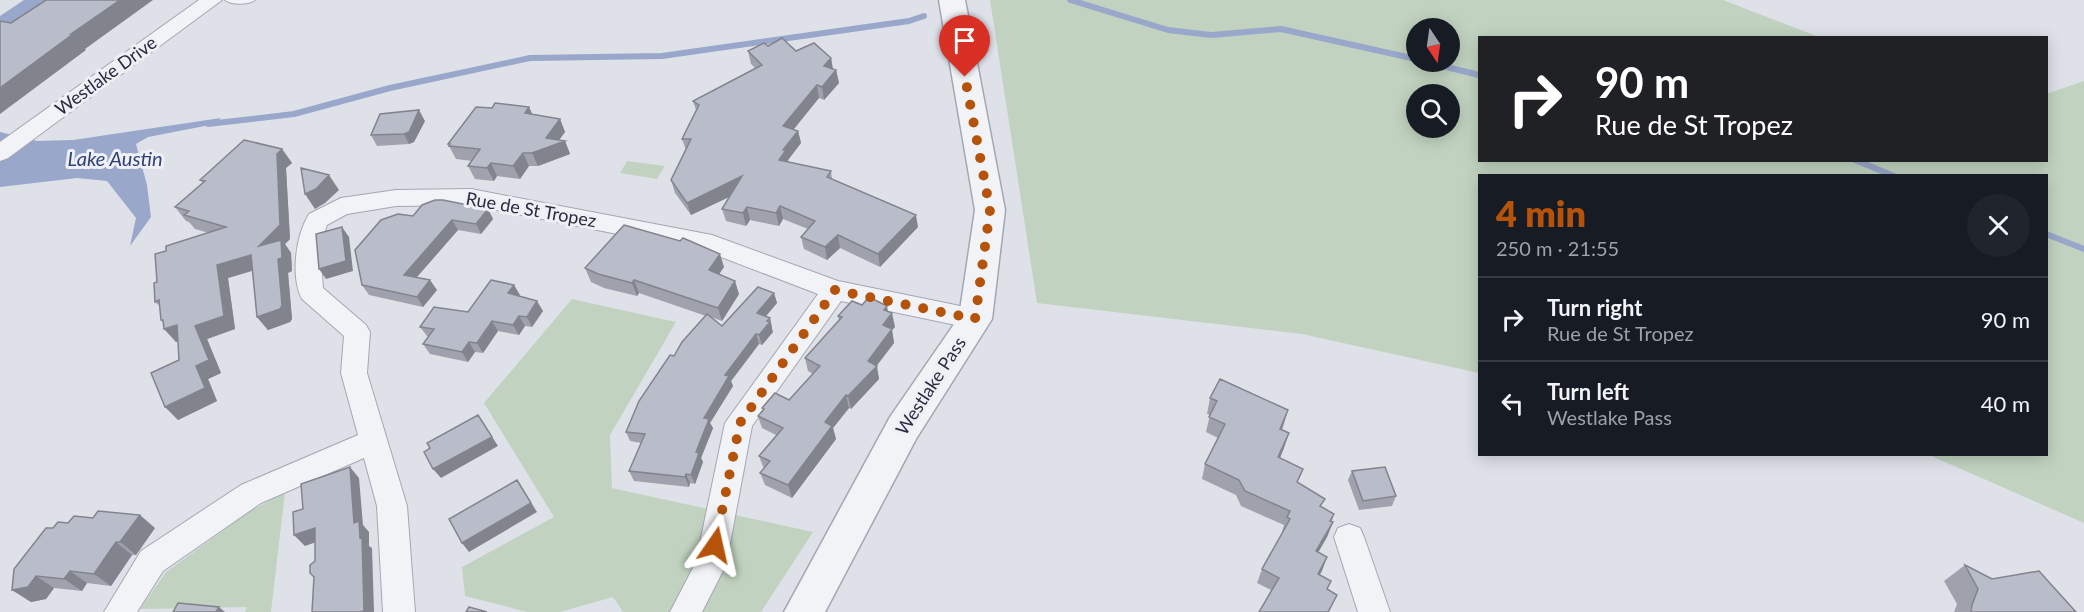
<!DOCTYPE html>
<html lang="en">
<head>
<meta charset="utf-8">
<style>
  body { margin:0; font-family:Lato,sans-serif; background:#20242c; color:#f1f3f6; height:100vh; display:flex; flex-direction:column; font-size:22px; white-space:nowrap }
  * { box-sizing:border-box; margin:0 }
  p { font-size:20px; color:#9ea1a6 }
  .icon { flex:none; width:33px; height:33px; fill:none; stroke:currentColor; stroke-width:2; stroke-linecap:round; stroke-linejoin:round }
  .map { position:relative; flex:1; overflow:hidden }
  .drawer { position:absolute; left:1478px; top:174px; width:570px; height:282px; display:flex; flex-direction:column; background:#171b24; border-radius:0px; box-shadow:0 3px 15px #0003 }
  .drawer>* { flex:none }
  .guide { position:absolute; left:1478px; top:36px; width:570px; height:126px; border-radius:0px; box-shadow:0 3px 15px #0003; background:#202124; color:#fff; overflow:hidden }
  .needle { width:39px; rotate:167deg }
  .buttons { position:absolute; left:1406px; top:18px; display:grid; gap:12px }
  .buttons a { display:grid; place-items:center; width:54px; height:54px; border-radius:50%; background:#171b24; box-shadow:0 3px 15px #0003; font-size:30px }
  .pin { position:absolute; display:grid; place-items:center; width:51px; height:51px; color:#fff; margin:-62px -26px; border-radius:50% 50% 50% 0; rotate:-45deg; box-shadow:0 0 6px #0007 }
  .pin .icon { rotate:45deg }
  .me { position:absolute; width:66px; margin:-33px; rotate:11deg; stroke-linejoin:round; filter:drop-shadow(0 0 4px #0008) }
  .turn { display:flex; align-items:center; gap:21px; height:126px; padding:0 18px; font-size:27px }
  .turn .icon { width:78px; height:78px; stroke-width:2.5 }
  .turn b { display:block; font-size:42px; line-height:51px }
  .round { display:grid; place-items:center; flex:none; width:63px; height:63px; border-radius:32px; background:#20242c }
  .summary { display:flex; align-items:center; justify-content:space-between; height:102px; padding:0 18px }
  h1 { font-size:36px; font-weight:800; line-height:45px; color:#b45309 }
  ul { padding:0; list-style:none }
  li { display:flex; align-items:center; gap:18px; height:84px; padding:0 18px; border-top:2px solid #363941 }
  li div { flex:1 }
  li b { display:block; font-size:22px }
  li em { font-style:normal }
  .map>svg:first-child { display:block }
</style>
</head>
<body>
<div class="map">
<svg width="2084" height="612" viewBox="0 0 2084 612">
  <rect width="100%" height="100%" fill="#dfe1e9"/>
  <path fill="#c1d3c0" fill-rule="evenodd" d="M990 0H1723L1819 37 1479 38V160H2046V94L2084 81V523L1929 455 2046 454V176H1479V373L1302 334 1037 303ZM1449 28V62H1416V28ZM1416 94H1449V128H1416Z
    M627 161 665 166 657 179 620 173Z
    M572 299 676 322 610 435 612 488 813 532 761 612H623L613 597 560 612H527L465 596 462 567 554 517 484 403Z
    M285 492 271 612H245L247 607 140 609 166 572 249 512Z"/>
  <path fill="#99a7ca" d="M24 0H66L0 45V16Z
    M221 118 215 124 148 137 136 144 147 185 151 217 130 246 136 218 107 181 77 178 0 187V132L37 141 73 140Z"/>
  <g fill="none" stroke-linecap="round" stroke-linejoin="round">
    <path stroke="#99a7ca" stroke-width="6" d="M1070 0 1168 30 1211 35 1281 29 1416 59
      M1426 62 1479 75
      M208 124 294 114 390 88 530 58 662 56 909 21 924 16
      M1855 160 1894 176
      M2046 234 2084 249"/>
    <g stroke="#a4a7b3" stroke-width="2">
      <path id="service" d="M225 0H255C249 5 231 5 225 0Z"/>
    </g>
    <g stroke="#a4a7b3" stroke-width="2">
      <path id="minor" d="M199 0H222L8 158 0 161V142Z
        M471 189 712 235 838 281 975 309 984 312 988 319 984 326 975 329 841 301 752 426 726 565 702 612H670L696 562 725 423 818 294 708 252 471 205 396 206 347 214 327 225 320 246 323 288 366 325 370 332 367 373 407 506 415 612H383L377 506 364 458 261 503 163 571 137 612H104L141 551 241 485 358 435 341 373 344 336 302 299C290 276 296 235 309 214L341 198 396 190Z
        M1349 524 1360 528 1364 537 1390 612H1358L1334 537 1338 528Z"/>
    </g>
    <g stroke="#a4a7b3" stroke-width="3">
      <path id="tertiary" d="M939 0H965L1005 210 992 319 916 439 825 612H784L890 417 959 317 975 210Z"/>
    </g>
    <use href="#service" fill="#f2f3f7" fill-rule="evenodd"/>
    <use href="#minor" fill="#f2f3f7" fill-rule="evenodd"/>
    <use href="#tertiary" fill="#f2f3f7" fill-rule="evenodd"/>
  </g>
  <path fill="#9fa2ad" d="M768 46 831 58 833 69 836 70 839 83 824 100 819 98 793 129 798 131 801 143 788 160V162L831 171 832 179 918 227 880 267 840 248 827 260 804 249 801 237 808 229 783 219 779 226 750 220 746 226 726 221 722 209 729 197 691 215 675 193 671 180 686 150 682 139 696 110 693 101 755 68 751 64 748 51Z
    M533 114 560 119 565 132 559 140 565 141 570 154 538 166H529L520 179 497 176 494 181 475 179 468 166 472 161 456 159 448 144Z
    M425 121 414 142 409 144 377 146 371 135Z
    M282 149 292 163 286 168 290 239 285 244 291 253 292 271 288 273 292 319 290 322 268 330 257 317 252 271 228 278 235 329 207 339 221 373 208 379 217 401 178 420 179 360 178 342H176L164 323 160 306 155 302 157 282 166 251 209 233 195 229 189 222 186 221 175 207 203 183 200 180Z
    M488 209 493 219 481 234 458 230 416 278 437 290 423 307 369 295 362 285 413 216Z
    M724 267 719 274 739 294 722 321 711 317 722 326 774 293 777 303 766 316 772 327V329L773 332 762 345 759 344 731 381 733 386 710 423 713 428 701 458 703 462 695 484 690 483 689 487 634 481 629 471 641 443 630 441 626 432 674 356 706 316 639 293 637 296 604 288 591 282 585 268Z
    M520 295 519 296 543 311 532 327 525 326 519 335 498 331 483 353 475 352 468 362 430 354 423 344 429 337 427 336 420 327Z
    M862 305 888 311 895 327 892 330 894 343 876 366 879 379 851 409 849 408 833 428 836 439 792 498 765 485 760 473 764 469 759 456 776 435 762 428 758 416 763 410 762 408 789 400 813 374 808 371 805 358 839 321 838 316Z
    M1210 398 1288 410 1282 430 1289 433 1280 458 1299 483 1322 507 1334 514 1332 521 1333 522 1327 537 1318 552 1327 557 1319 575 1331 581 1327 590 1337 595 1329 612H1259L1271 590 1257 583 1262 569 1283 532H1282L1284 525 1241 506 1236 495 1202 479 1205 464 1218 438 1206 432 1210 415 1207 414Z
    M1352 471 1396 496 1392 506 1359 510 1348 480Z
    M68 523 155 528 136 555H132L111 586 87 583 82 591 54 588 46 599 31 602 12 590 53 528Z
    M1965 565 1992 579 2076 612H1954L1957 604 1944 581Z"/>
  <path fill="#82848d" d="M120 0H153L85 49 86 50 0 114V88L71 34Z
    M831 58 833 71 824 66Z
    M836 70 839 83 824 100 822 87Z
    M817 85 819 98 786 139 783 126Z
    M529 107 535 120 525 113Z
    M419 110 425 121 414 142 409 144 404 134Z
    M560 119 565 132 556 144 565 141 570 154 538 166 532 153 546 138Z
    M798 131 801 143 788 160 789 163 779 160 783 150Z
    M282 149 292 163 286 168 290 239 285 244 291 253 292 271 288 273 292 319 290 322 268 330 257 317 259 246 277 154Z
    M523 153 529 166 520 179 513 166Z
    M491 163 497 176 494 181 487 168Z
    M329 175 339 190 325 203 315 209 305 194Z
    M742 176 746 189 691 215 687 203Z
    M780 206 783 219 779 226 776 213Z
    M747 207 750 220 746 226 743 213Z
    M488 209 493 219 481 234 476 224Z
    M916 215 918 227 880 267 878 254Z
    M452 220 458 230 410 285 404 275Z
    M342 227 349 237 353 271 326 279 319 269Z
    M838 235 840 248 827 260 825 247Z
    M720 254 724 267 713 283 709 270Z
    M251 255 261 268 228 278 235 329 207 339 221 373 208 379 217 401 178 420 165 407 196 366 195 326 217 265Z
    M430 280 437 290 423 307 417 297Z
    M634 280 639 293 637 296 632 283Z
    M735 281 739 294 722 321 718 308Z
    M514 285 520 295 514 303 508 293Z
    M774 293 777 303 760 323 757 313Z
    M537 301 543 311 532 327 527 317Z
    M887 306 889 317 892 313 895 327 892 330 894 343 875 368 877 366 879 379 851 409 848 396 868 361 884 310Z
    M519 316 525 326 519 335 513 325Z
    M770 318 772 327V329L773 332 762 345 759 335Z
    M161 320H163L177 325 189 338 176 342 164 329 168 328Z
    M492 321 498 331 483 353 477 343Z
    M756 334 759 344 731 381 733 386 710 423 713 428 701 458 703 462 695 484 691 475 704 418 725 375Z
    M469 342 475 352 468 362 462 352Z
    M846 395 849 408 833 428 836 439 792 498 788 485 825 422Z
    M1288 410 1283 426 1275 444 1280 429Z
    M478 415 498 446 441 478 433 469Z
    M1289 433 1284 448 1274 472 1278 457Z
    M350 467 359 478 363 525 369 532V546L372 548 374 612H360Z
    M686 474 690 483 689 487 685 477Z
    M517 480 537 512 469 552 462 543Z
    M140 515 155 528 136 555 120 542Z
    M1333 522 1327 537 1311 565 1316 551Z
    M315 528 325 539 305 546 294 535Z
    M116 542 132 555 111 586 94 574Z
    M1327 557 1322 571 1312 588 1318 574Z
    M70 571 87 583 82 591 64 579Z
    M36 576 54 588 46 599 31 602 12 590Z
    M219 607 225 612H216Z"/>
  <path fill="#b9bcc9" stroke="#82848d" stroke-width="1.5" d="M46 0H120L71 34H73L0 88V21L11 23Z
    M782 38 796 51 814 43 831 58 824 66 836 70 822 87 817 85 783 126 798 131 783 150H786L779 160 831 171 827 177 916 215 878 254 838 235 825 247 801 237 815 221 780 206 776 213 747 207 743 213 722 209 742 176 687 203 671 180 691 139H682L699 105 693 101 762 65 748 51 764 43 768 46Z
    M495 103 529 107 525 113 560 119 546 138 565 141 532 153H523L513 166 491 163 487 168 468 166 480 149 449 146 450 144H448L476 107 492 108Z
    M419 110 409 132 404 134 371 135 380 114Z
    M244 140 282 149 277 154 280 225 259 246 281 240 282 258 278 259 282 305 280 309 257 317 251 255 217 265 224 316 195 326 209 360 196 366 205 388 165 407 151 373 179 360 177 325 164 329 163 320H161L159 300 155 302 154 283 157 282 155 254 166 251V246L226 227 184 215 189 211 175 207 205 181 200 180Z
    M301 168 329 175 316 189 305 194Z
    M435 200H443L488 209 476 224 452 220 404 275 430 280 417 297 362 285 355 250 381 220 398 214 413 216 422 205Z
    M624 225 680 241 683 238 720 254 709 270 735 281 718 308 634 280 632 283 598 274 585 268Z
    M342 227 346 261 319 269 316 234Z
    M491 280 514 285 508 293 537 301 527 317 519 316 513 325 492 321 477 343 469 342 462 352 423 344 434 329 420 327 434 307 468 312Z
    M758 287 774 293 757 313 770 318 767 321 770 322 759 335 756 334 725 375 729 376 704 418 709 419 696 452 699 453 691 475 686 474 685 477 629 471 645 434 626 432 639 401 670 355 674 356 682 342 707 314 722 326Z
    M869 297 887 306 884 310 892 313 883 325 892 329 868 361 877 366 848 396 846 395 825 422 832 426 788 485 760 473 770 461 759 456 783 428 758 416 764 409 762 408 775 393 789 400 820 366 805 358 842 317 838 316 852 301 862 305Z
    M1220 379 1288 410 1280 429 1289 433 1278 457 1303 469 1297 482 1325 499 1320 506 1334 514 1330 521 1333 522 1316 551 1327 557 1318 574 1331 581 1327 589 1337 595 1328 612H1259L1279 578 1262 569 1290 519 1287 517 1290 511 1245 491 1239 480 1205 464 1225 424 1209 417 1217 401 1210 398Z
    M478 415 492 437 433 469 424 452 430 448 427 443Z
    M350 467 354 523 359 521 360 538 362 537 364 611 360 612H312L314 577 310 573V565L315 561V528L294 535 293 512 303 509 301 484Z
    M1385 467 1396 496 1363 501 1352 471Z
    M517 480 531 503 462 543 449 519Z
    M98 511 140 515 120 542H116L94 574 70 571 64 579 36 576 28 587 12 590 14 569 46 528H53L58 522 68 523 74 516 93 518Z
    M1965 565 1992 579 2039 571 2076 612H1971L1972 605 1978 589Z
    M178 603 219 607 216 612H173Z
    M469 607 487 612H466Z"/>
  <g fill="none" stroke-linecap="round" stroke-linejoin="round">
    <path stroke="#b45309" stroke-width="10" stroke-dasharray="0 18" d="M715 545 740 423 835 290 975 319 990 210 965 77"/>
  </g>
  <g text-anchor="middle" stroke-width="6" stroke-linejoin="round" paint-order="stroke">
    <g font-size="18" fill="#272c41" stroke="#eff0f6">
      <text transform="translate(106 76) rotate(-36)" y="6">Westlake Drive</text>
      <text transform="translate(531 210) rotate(10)" y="6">Rue de St Tropez</text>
      <text transform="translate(931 386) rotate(-57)" y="6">Westlake Pass</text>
    </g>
    <g font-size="20" font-style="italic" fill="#304276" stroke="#eff0f6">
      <text x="115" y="166">Lake Austin</text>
    </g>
  </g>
</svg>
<div class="buttons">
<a><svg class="needle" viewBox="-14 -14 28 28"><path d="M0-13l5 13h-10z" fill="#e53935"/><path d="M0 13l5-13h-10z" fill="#9ea1a6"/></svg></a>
<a><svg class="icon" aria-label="search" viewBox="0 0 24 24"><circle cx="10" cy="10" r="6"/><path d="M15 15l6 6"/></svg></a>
</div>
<div class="pin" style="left:965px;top:77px;background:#d93025"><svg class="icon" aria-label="arrive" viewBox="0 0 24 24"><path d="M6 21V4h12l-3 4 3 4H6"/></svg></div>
<svg class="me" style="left:715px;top:545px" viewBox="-20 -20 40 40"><path d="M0-17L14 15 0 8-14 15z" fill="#b45309" stroke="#fff" stroke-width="4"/></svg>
<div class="guide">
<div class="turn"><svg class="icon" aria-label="right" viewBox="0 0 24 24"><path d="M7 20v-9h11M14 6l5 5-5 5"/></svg><div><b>90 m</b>Rue de St Tropez</div></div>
</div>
<section class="drawer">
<div class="summary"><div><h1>4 min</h1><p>250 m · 21:55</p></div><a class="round"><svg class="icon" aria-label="close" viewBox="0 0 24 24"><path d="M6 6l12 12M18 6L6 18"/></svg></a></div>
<ul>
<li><svg class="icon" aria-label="right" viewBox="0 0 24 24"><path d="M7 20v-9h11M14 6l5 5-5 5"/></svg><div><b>Turn right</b><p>Rue de St Tropez</p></div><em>90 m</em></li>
<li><svg class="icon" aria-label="left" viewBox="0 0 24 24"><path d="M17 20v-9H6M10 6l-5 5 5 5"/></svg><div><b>Turn left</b><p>Westlake Pass</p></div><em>40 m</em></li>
</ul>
</section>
</div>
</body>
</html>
